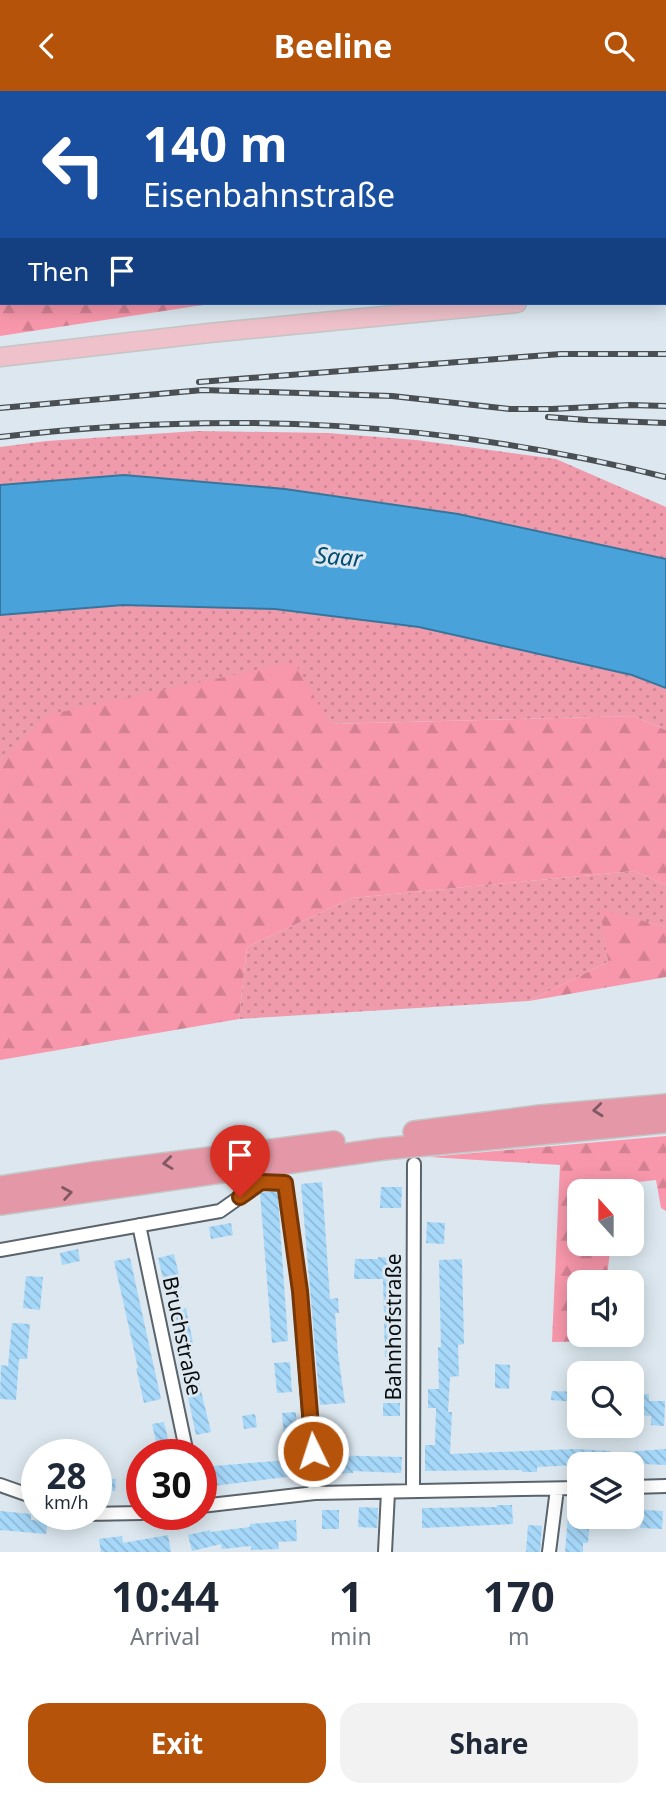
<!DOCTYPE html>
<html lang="en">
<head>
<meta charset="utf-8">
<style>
  body { margin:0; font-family:"Noto Sans",sans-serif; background:#f2f2f3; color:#1f2937; height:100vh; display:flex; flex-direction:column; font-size:26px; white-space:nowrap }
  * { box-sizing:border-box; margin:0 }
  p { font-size:23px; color:#747a83 }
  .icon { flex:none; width:38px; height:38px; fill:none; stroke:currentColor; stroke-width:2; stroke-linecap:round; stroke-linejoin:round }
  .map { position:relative; height:1461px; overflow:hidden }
  .sheet { display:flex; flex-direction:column; background:#fff; flex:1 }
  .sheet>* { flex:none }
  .banner { position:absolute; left:0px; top:0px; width:667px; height:214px; box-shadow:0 4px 18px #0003; background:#1a4fa0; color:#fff; overflow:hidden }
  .needle { width:46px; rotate:339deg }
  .fabs { position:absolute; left:567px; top:1088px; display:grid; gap:14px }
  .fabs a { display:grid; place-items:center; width:77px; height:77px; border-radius:14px; background:#fff; box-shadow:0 4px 18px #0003; font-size:35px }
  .speed { position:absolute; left:21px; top:1348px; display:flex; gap:14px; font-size:35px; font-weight:700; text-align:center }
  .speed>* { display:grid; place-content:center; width:91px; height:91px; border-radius:50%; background:#fff; box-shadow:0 4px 18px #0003; line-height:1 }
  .speed small { font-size:18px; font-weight:400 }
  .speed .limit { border:10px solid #d22; background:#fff; color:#111 }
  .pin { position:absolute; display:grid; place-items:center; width:60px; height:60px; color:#fff; margin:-72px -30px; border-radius:50% 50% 50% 0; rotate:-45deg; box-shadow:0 0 7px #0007 }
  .pin .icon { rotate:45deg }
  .me { position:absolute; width:77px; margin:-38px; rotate:356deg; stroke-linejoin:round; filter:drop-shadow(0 0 5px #0008) }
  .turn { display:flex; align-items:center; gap:24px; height:147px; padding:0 28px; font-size:32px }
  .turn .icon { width:91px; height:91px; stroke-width:2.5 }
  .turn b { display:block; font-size:49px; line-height:60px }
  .then { display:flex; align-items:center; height:66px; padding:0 28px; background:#0003; gap:14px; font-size:26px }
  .eta { display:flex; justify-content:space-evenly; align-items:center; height:119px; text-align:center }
  .eta b { font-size:42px; font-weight:700; line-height:49px }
  .cta { display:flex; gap:14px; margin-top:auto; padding:14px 28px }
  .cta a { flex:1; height:80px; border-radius:21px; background:#b45309; color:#fff; font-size:28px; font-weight:700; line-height:80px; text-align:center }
  .cta a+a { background:#f2f2f3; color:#1f2937 }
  header { display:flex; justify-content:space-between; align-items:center; height:91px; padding:0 28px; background:#b45309; color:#fff; font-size:32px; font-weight:700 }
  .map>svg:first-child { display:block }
</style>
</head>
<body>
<header><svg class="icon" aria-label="back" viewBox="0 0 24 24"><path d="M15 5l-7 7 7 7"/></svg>Beeline<svg class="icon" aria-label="search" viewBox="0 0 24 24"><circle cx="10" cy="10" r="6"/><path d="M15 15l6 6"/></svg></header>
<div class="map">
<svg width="666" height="1461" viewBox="0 0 666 1461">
  <defs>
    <pattern id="grass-dots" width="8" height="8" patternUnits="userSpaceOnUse" patternTransform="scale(1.75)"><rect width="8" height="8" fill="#ef9bac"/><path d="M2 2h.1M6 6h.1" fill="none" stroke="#cc8493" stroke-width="1.8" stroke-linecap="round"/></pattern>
    <pattern id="forest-firs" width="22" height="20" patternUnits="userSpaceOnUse" patternTransform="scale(1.75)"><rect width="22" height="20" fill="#f897ab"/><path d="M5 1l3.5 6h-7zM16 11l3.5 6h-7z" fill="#d38192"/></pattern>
    <pattern id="building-back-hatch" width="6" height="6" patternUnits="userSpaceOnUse" patternTransform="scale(1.75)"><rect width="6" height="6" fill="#a6d8fa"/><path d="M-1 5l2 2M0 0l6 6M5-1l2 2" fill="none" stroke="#8eb8d5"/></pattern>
  </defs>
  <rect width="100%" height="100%" fill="#dce7ef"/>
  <path fill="url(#grass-dots)" d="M197 340 328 342 416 349 556 368 666 416V468L458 423 285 398 124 384 0 394V356L47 350Z
    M123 514 275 518 419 536 632 584 666 597V639L633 625 329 633 0 674V524Z
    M634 780 666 794V836L601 819 608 871 529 910 239 928 247 856 352 807Z"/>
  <path fill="url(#forest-firs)" d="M0 0H666V159L665 2H2V212H216L0 245Z
    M294 571 330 633 633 625 666 639V794L634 780 352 807 247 856 239 928 0 969V674L47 624Z
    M600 818 666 836V886L529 910 608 871Z
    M666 1045V1120L661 1117 656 1089 620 1093 618 1101H579V1153H611L606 1192H579V1244H599L598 1250 552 1251 560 1074 429 1066Z"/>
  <path fill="#49a3da" stroke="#36769d" stroke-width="2" d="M124 384 285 398 458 423 666 468V597L632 584 419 536 275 518 123 514 0 524V394Z"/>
  <path fill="url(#building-back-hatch)" d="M322 1091 330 1208 338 1207 339 1222H335L338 1263 345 1312 320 1314 301 1093Z
    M381 1096H402L401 1117H380Z
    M275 1100H277L278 1107 288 1250 272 1252 260 1102Z
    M427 1131 445 1132 444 1153 426 1152Z
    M231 1132 233 1144 211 1148 209 1136Z
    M78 1158 80 1170 62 1174 60 1162Z
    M174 1163 182 1197 166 1200 158 1167Z
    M378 1166 398 1168 395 1198H400L401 1265 385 1266 383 1188H354L355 1168H378Z
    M130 1167 161 1308 144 1312 136 1277H138L114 1170Z
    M462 1168 464 1253 458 1254 459 1285 450 1286 448 1321H452L450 1363 575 1358 611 1360V1362L666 1358V1374L642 1373V1378L632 1379V1374H579L537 1376V1381H522V1379L425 1380V1354H435L436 1317H428V1298H439L438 1256H441L439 1169Z
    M26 1185 43 1186 40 1219 23 1217Z
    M186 1217 193 1252 177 1255 171 1220Z
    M12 1232 30 1233 27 1268H19L16 1309 0 1308 1 1274 8 1275Z
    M290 1271 292 1301 277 1302 274 1272Z
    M495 1273 510 1274 509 1298 495 1297Z
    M196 1279 211 1341 196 1344 183 1282Z
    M552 1300 577 1301 576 1311 551 1309Z
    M636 1303H649V1310H665L664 1335 651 1334V1325L635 1324Z
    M383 1312H400V1325H383Z
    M296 1321 297 1347 284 1348 282 1322Z
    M255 1323 257 1336 244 1338 242 1325Z
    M164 1331 171 1361 159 1363 152 1333Z
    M322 1364 402 1366 401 1382 353 1380V1382L322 1383Z
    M300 1368 302 1384 205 1396 202 1376Z
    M96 1387 116 1388 115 1400 96 1399Z
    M497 1414H512L513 1433 422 1437V1417L497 1416Z
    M569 1414 579 1415V1426H590L588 1452H583V1461H565Z
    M359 1416 378 1417 377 1437 358 1436Z
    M632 1418 663 1420 662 1438 640 1437 641 1433H632Z
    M322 1419H339V1438H322Z
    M0 1420 31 1423V1429L48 1430 46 1443 0 1439Z
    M296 1429 297 1450 278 1451 279 1458 251 1459V1455L222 1458 221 1453 192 1460 188 1444 210 1439V1441L250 1436V1433Z
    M528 1434 542 1435 540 1461H526Z
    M168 1444 171 1461H101L99 1448 122 1445 123 1452Z"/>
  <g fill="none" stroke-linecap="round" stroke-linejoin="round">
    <g stroke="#5b646b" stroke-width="16">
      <path id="minor" d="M139 1134 187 1363
        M0 1159 220 1120 261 1091 285 1092 300 1200 315 1402
        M0 1394 37 1407
        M632 1396 666 1395
        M413 1400 414 1073
        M201 1415 315 1402 579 1397
        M85 1423 142 1422
        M385 1461 388 1401
        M549 1461 557 1398"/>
    </g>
    <g stroke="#c4c5c5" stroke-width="21">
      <path id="primary" d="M665 199H666
        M0 266 209 242 517 212"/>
    </g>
    <g stroke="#c4c5c5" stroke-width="24">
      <path id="motorway" d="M414 1041 540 1025 666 1014
        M0 1096 92 1082 334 1051
        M0 1113 383 1058 666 1031"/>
    </g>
    <use href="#minor" stroke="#fff" stroke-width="12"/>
    <use href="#primary" stroke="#efc1ca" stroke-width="18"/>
    <use href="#motorway" stroke="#e497a6" stroke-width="21"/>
    <g stroke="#494f53" stroke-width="6">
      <path id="rail" d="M199 291 561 263H666
        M0 317 203 299 392 305 510 318H552L630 314 666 315
        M548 326 587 329 666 332
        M0 346C229 319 442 330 666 386"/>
    </g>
    <use href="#rail" stroke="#dce7ef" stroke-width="3.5" stroke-dasharray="10" stroke-linecap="butt"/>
  </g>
  <defs><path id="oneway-chevron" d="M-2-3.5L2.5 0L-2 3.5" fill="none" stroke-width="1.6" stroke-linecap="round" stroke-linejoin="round" transform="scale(1.75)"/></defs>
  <g stroke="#815962">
    <use href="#oneway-chevron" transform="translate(598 1019) rotate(174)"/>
    <use href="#oneway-chevron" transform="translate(168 1072) rotate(173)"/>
    <use href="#oneway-chevron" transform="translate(67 1102) rotate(-9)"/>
  </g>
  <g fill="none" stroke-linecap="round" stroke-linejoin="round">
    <g stroke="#753606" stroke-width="18">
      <path id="route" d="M240 1106 261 1091 285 1092 300 1200 313 1360"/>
    </g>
    <use href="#route" stroke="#b45309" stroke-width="12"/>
  </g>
  <g text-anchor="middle" stroke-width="6" stroke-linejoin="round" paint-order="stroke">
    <g font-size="21" fill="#090d0f" stroke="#dce7ef">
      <text transform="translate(394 1236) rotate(-90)" y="7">Bahnhofstraße</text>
      <text transform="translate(182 1245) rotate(78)" y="7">Bruchstraße</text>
    </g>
    <g font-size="23" font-style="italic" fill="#014d71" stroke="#dce7ef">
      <text transform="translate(339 466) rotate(5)" y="8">Saar</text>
    </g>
  </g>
</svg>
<div class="fabs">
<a><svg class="needle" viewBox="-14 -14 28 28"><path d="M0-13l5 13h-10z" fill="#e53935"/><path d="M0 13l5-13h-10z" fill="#747a83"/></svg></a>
<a><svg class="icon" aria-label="sound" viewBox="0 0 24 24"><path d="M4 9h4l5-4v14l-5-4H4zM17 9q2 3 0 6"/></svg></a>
<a><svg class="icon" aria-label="search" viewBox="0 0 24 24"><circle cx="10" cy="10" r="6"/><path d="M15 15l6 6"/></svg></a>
<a><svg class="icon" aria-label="layers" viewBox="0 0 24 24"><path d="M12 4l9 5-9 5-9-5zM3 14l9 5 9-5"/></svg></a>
</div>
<div class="speed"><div>28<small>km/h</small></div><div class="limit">30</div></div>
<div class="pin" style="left:240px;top:1106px;background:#d93025"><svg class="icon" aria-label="arrive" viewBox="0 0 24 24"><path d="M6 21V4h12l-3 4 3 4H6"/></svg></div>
<svg class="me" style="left:313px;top:1360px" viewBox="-20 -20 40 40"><circle r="17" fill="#b45309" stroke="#fff" stroke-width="3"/><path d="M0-11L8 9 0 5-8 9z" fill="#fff"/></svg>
<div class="banner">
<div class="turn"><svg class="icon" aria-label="left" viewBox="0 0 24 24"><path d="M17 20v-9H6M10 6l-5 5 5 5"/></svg><div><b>140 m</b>Eisenbahnstraße</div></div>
<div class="then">Then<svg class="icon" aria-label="arrive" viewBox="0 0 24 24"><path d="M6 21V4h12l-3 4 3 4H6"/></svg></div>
</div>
</div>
<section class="sheet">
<div class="eta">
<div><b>10:44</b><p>Arrival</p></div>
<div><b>1</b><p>min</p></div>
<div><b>170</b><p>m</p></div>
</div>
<div class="cta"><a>Exit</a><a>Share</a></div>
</section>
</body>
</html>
